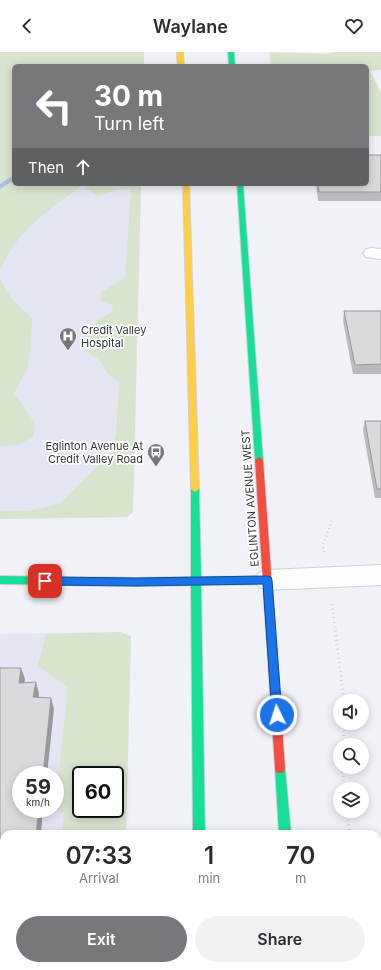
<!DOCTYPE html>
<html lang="en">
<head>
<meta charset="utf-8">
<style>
  body { margin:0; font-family:Inter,sans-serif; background:#f2f2f3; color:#2b2b33; height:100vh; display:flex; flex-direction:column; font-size:15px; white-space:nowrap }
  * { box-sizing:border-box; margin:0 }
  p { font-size:13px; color:#7c7c81 }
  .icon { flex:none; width:22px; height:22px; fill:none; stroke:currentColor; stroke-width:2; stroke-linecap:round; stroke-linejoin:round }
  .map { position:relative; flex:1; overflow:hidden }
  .sheet { position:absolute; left:0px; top:778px; width:381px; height:140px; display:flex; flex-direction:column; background:#fff; border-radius:12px 12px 0 0; box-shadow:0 2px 10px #0003 }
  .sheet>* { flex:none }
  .guide { position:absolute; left:12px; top:12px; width:357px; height:122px; border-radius:6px; box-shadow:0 2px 10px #0003; background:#77787c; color:#fff; overflow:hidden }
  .controls { position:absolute; left:333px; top:642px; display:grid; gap:8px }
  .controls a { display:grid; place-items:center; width:36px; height:36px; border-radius:50%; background:#fff; box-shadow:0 2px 10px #0003; font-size:20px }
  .speed { position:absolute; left:12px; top:714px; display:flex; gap:8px; font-size:20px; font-weight:700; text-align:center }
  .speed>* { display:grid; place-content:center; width:52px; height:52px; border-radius:50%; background:#fff; box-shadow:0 2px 10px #0003; line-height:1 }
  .speed small { font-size:10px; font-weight:400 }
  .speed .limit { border:2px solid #111; border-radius:6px; background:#fff; color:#111 }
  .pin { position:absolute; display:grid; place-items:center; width:34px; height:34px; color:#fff; margin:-17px; border-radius:8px; box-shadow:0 2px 6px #0006 }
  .me { position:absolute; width:44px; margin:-22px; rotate:356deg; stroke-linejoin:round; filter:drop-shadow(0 0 3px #0008) }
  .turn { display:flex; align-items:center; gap:14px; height:84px; padding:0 16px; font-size:18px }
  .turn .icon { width:52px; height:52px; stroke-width:2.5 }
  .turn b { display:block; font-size:28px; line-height:34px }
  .then { display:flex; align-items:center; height:38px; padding:0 16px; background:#0003; gap:8px; font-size:15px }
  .eta { display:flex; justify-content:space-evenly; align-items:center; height:68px; text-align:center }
  .eta b { font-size:24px; font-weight:600; line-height:28px }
  .cta { display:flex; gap:8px; margin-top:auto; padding:8px 16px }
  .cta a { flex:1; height:46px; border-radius:24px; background:#77787c; color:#fff; font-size:16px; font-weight:600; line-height:46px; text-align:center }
  .cta a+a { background:#f2f2f3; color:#2b2b33 }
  header { display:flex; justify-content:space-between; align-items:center; height:52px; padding:0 16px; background:#fff; font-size:18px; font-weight:600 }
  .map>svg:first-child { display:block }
</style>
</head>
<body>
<header><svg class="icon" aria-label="back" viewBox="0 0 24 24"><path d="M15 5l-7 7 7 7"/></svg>Waylane<svg class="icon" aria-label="heart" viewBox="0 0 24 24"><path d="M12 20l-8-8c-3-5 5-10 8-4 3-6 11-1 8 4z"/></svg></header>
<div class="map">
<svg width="381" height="918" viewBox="0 0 381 918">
  <rect width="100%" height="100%" fill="#f1f2f7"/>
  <path fill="#e4e7f3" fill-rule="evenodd" d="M0 0H144V14H14V132H141L133 460 127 465 0 467Z
    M120 580 131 584 126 782H4V914H123L122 918H0V582ZM21 723H55V757H21ZM81 723H115V757H81Z"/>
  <path fill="#d9e4cf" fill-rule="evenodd" d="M0 0H144V14H14V132H141L133 460 127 465 0 467V459H27L59 452 111 401 116 383 119 330 109 323 99 308 84 298 83 288 97 268 112 260 113 253 101 250V240L125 226 131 137C120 135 108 141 98 144L82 134C48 158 16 179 0 219Z
    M269 0 326 2 334 0H381V18L370 19 381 40V84H367V14H271Z
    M0 227 12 247 32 266 31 294 27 318 14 341 35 371 33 384 19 393 0 394Z
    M120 580 131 584 126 782H62L64 760 55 759 68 635 38 614 46 582ZM81 723H115V757H81Z
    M40 914H123L122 918H40Z"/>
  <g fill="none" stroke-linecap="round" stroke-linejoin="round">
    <path fill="#b1bdec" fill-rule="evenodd" d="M14 123V128L0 137V132Z"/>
    <g stroke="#cfd0d4" stroke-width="2">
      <path id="street" d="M372 196 381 197V207L366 205 363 201 366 197Z
        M381 513V533L267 538 259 535 255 528 259 521 267 518Z"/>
    </g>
    <g stroke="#cfd0d4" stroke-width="2">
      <path id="fast" d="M228 0H234L235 14H229Z
        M237 132H243L263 408 259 411 255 408Z
        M195 434 199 437 201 525 267 524 270 525 272 528 270 531 267 532 201 533 205 782H193L191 533 136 534 0 532V524L136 526 191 525V437Z
        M280 711 284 712 285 716 291 782H279L275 716 276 712Z
        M288 914H300L301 918H289Z"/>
    </g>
    <g stroke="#cfd0d4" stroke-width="2">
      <path id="slow" d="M177 0H183L184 14H178Z
        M183 132H189L199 437 195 440 191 437Z"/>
    </g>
    <g stroke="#cfd0d4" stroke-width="2">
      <path id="jam" d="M259 405 263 408 285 716 284 720 280 721 276 720 275 716 255 408Z
        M194 914H206V918H194Z"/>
    </g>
    <path stroke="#d0d1d3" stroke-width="2.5" stroke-dasharray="1 3" stroke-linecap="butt" d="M324 500 323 493 332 469"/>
    <path stroke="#d0d1d3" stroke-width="3" stroke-dasharray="1 3.5" stroke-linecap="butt" d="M332 552 344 649
      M343 693 344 671
      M342 715 344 737
      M347 759 349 782
      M363 914 364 918"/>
    <use href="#street" fill="#fdfdfe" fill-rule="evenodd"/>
    <use href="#fast" fill="#16e098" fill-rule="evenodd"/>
    <use href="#slow" fill="#ffcf43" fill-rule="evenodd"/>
    <use href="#jam" fill="#f24e42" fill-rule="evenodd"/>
  </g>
  <path fill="#bbbbbe" d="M381 103V149H318L316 132H367Z
    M344 259H381V322H353L343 269Z
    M365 369H381V446H375L363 378Z"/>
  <path fill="#98999b" d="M21 616 25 627 23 642 19 631Z
    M36 630 39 642 37 657 33 645Z
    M51 646 54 657 47 723H43Z
    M39 757H43L41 782H36Z
    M21 914H26V918H21Z"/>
  <path fill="#d9dadd" stroke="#98999b" d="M367 103H381V140H319L318 132H367Z
    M344 259H381V312L355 313Z
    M365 369H381V437H377Z
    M0 616H21L19 631 36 630 33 645 51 646 43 723H21V757H39L36 782H4V914H21V918H0Z"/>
  <path fill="#1a73e8" stroke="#114b97" d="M267 524 271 525 272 528 282 663 281 666 277 668 273 666 272 663 263 532 136 534 45 533 42 532 40 529 42 526 45 525 136 526Z"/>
  <defs>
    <g id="hospital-pin" transform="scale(0.9)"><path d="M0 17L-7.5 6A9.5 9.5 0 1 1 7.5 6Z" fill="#77787c" stroke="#fff"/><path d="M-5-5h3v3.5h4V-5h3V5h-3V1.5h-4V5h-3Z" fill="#fff"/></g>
    <g id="bus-pin" transform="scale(0.9)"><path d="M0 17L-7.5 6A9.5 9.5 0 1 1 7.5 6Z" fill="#77787c" stroke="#fff"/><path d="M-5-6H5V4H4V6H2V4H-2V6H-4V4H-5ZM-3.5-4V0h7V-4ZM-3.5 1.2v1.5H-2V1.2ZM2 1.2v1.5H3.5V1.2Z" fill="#fff"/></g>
  </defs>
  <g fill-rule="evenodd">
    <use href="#hospital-pin" x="68" y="284"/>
    <use href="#bus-pin" x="156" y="400"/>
  </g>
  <g text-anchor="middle" stroke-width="3.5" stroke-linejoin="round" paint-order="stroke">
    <g font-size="11" fill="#35363a" stroke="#fff" text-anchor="start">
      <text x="81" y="282">Credit Valley<tspan x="81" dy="13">Hospital</tspan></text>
      <text x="143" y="398" text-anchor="end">Eglinton Avenue At<tspan x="143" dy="13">Credit Valley Road</tspan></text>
    </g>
    <g font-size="11" fill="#35363a" stroke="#fff">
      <text transform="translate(250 446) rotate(-94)" y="4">EGLINTON AVENUE WEST</text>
    </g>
  </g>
</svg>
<div class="controls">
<a><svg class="icon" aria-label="sound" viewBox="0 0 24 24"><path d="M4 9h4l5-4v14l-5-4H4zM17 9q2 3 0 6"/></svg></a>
<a><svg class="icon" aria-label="search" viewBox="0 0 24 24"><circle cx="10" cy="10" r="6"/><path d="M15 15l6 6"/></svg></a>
<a><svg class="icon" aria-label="layers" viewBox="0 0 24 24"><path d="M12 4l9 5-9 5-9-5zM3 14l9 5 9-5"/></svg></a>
</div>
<div class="speed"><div>59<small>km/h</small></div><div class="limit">60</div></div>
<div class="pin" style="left:45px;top:529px;background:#d93025"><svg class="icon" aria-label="arrive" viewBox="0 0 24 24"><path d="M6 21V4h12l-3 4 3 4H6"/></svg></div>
<svg class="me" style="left:277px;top:663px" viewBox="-20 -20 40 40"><circle r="17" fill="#1a73e8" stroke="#fff" stroke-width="3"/><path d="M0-11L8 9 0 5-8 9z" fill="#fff"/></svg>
<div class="guide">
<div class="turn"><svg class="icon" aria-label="left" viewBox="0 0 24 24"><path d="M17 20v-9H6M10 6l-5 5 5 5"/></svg><div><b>30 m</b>Turn left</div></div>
<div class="then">Then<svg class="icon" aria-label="ahead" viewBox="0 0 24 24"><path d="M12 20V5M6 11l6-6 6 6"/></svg></div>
</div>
<section class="sheet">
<div class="eta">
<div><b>07:33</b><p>Arrival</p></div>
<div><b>1</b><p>min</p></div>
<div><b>70</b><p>m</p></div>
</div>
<div class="cta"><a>Exit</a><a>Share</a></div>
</section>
</div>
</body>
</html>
